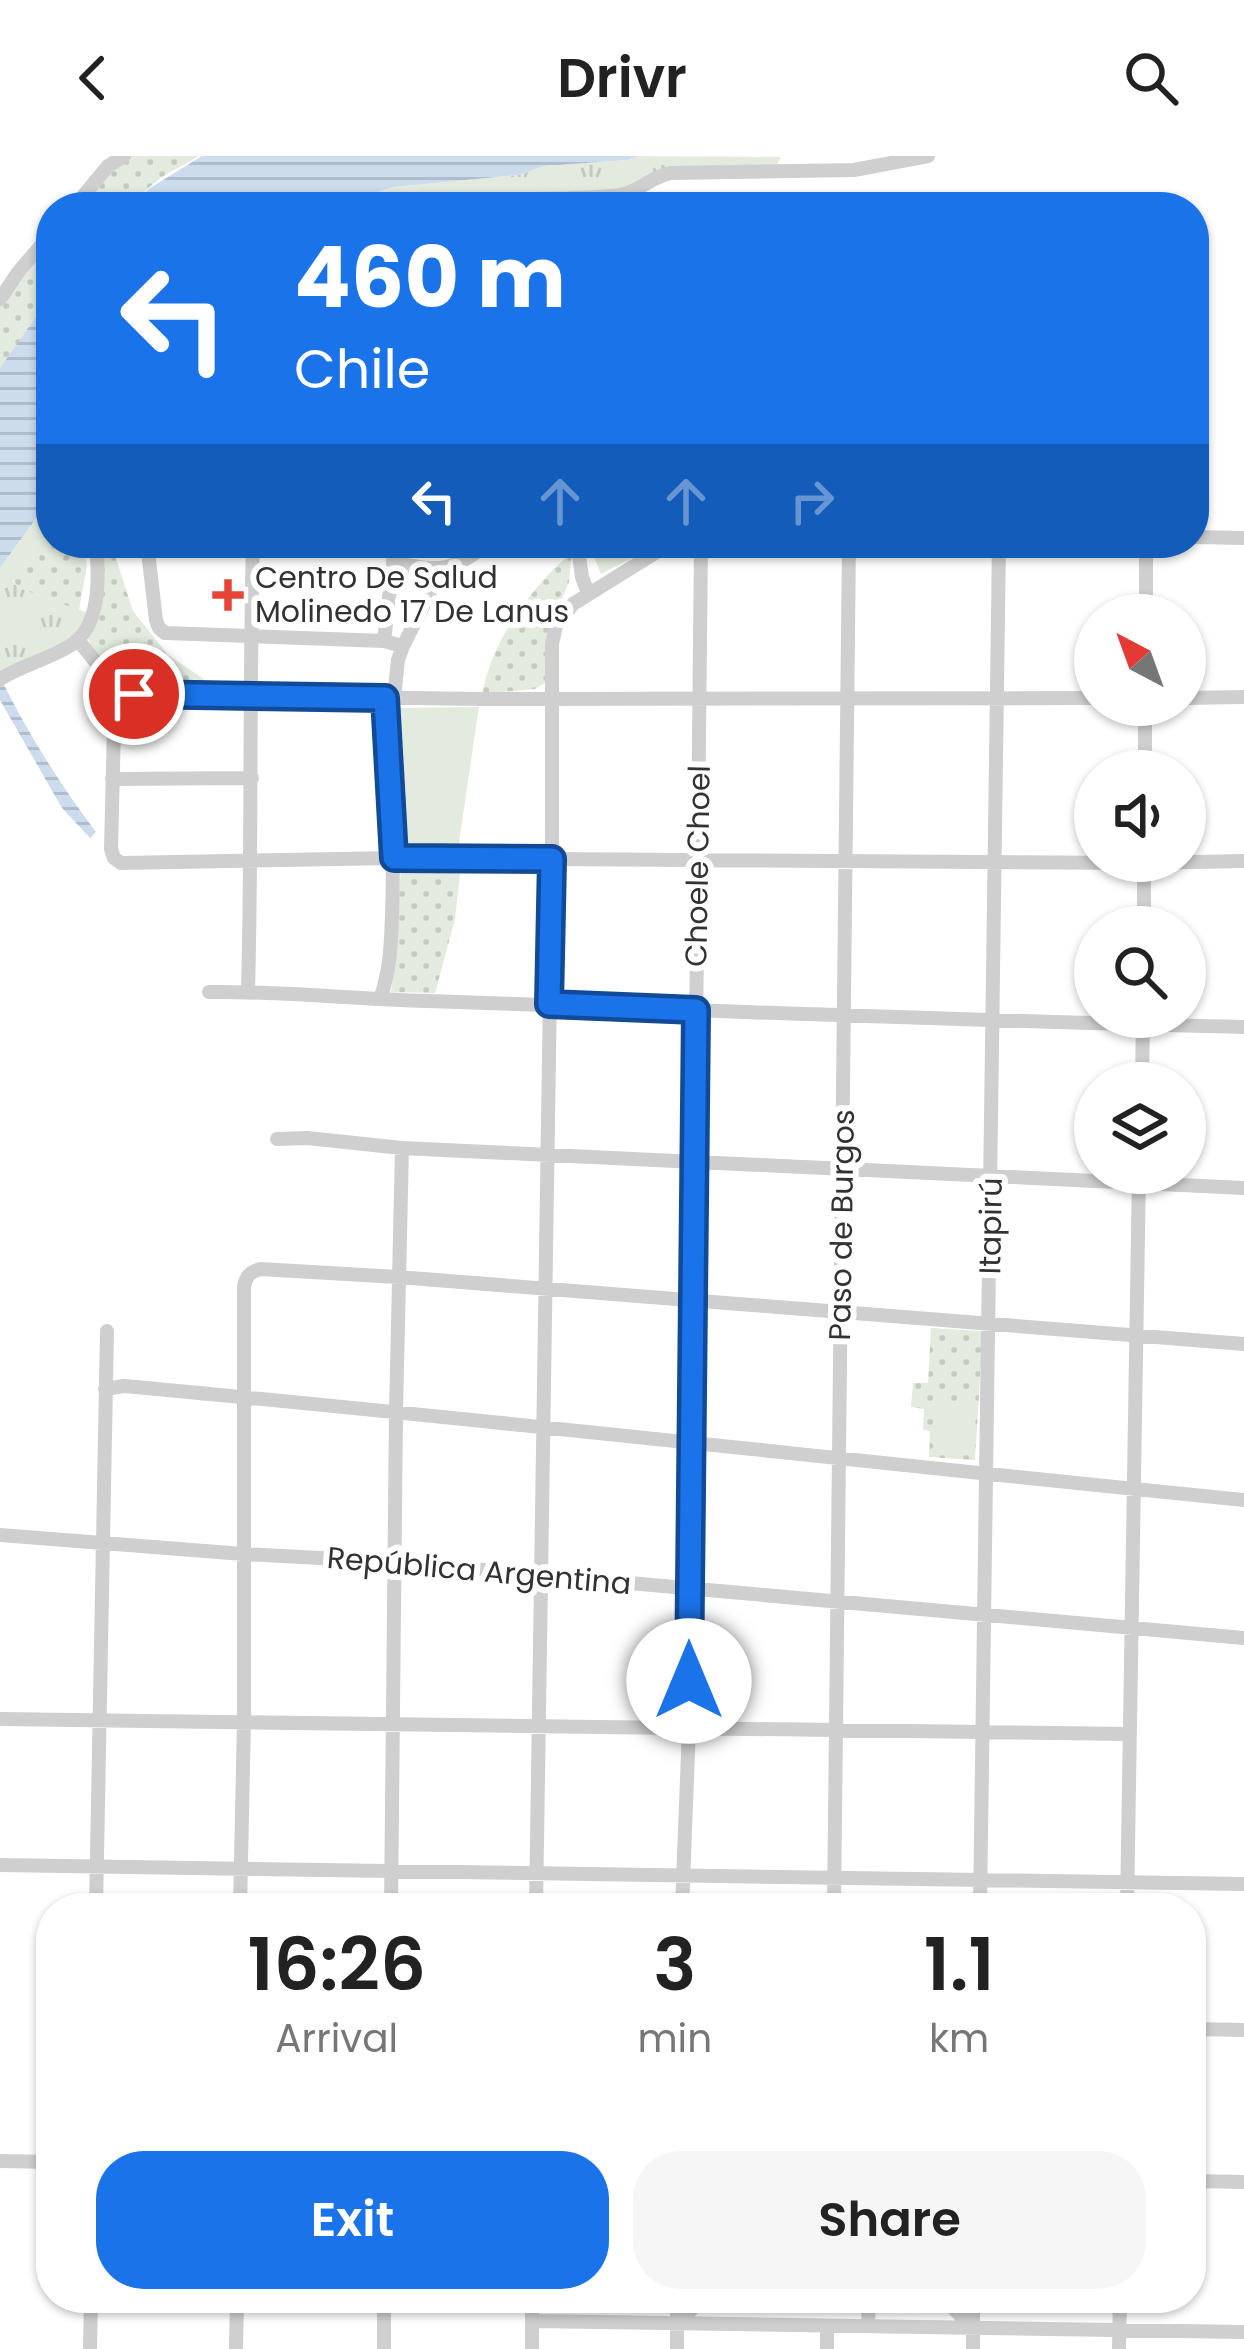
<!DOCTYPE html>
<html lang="en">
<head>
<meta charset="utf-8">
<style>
  body { margin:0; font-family:Poppins,sans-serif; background:#f6f6f6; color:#222; height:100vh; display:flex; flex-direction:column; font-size:45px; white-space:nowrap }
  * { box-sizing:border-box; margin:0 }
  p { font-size:39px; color:#767676 }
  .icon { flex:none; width:66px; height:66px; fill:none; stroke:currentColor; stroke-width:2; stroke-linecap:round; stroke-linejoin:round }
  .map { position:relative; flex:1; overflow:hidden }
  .drawer { position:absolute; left:36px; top:1737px; width:1170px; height:420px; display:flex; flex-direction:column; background:#fff; border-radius:48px; box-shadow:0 3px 9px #0004 }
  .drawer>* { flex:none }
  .top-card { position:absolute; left:36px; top:36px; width:1173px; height:366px; border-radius:48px; box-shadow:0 3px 9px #0004; background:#1a73e8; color:#fff; overflow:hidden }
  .needle { width:78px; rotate:319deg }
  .fabs { position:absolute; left:1074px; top:438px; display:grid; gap:24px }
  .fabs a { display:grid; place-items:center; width:132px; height:132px; border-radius:50%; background:#fff; box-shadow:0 3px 9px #0004; font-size:60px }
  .pin { position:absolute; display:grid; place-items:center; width:102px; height:102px; color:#fff; margin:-51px; border:6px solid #fff; border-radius:50%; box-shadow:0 3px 12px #0007 }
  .me { position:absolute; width:132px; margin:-66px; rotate:0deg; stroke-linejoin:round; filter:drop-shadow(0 0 9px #0008) }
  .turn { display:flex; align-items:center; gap:42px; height:252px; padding:0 60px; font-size:54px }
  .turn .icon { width:156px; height:156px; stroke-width:2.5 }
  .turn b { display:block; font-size:84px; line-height:102px }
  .lanes { display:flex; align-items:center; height:114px; padding:0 60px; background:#0003; justify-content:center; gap:60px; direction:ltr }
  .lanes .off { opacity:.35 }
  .eta { display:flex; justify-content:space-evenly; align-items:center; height:204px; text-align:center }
  .eta b { font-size:72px; font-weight:600; line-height:84px }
  .action { display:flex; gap:24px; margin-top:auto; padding:24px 60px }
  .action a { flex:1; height:138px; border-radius:48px; background:#1a73e8; color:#fff; font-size:48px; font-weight:600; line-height:138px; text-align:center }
  .action a+a { background:#f6f6f6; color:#222 }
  header { display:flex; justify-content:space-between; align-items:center; height:156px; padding:0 60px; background:#fff; font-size:54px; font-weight:600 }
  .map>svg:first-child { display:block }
</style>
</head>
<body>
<header><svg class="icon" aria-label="back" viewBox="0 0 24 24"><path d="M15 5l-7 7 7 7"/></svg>Drivr<svg class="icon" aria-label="search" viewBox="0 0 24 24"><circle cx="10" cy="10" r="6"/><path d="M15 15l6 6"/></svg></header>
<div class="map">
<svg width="1244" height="2193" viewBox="0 0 1244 2193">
  <defs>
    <pattern id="grass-tufts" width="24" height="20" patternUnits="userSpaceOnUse" patternTransform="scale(3)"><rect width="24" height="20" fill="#e3ebde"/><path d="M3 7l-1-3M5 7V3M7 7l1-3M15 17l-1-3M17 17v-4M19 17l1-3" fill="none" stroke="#c3cabf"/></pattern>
    <pattern id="park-dots" width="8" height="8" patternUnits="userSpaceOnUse" patternTransform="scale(3)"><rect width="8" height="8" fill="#e3ebde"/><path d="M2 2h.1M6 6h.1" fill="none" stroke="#c3cabf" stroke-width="1.8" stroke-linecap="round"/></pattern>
    <pattern id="water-rules" width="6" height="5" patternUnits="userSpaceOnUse" patternTransform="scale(3)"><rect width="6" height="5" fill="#cddced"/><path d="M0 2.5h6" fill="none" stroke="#b0bdcc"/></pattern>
  </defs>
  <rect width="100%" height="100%" fill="#fff"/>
  <path fill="url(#grass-tufts)" d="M638 0 781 1 775 12 682 13 630 33 444 47 430 51H339L353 43 394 31 519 19 544 10 628 4Z
    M51 342V369L12 424 19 432 86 456C75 493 32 503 0 517V412Z"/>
  <path fill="url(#park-dots)" d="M129 0H199L160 22 127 51H78L107 18Z
    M51 83V146L0 214V150L26 112Z
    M51 369V387H83L87 410 79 454 19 432 12 423Z
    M100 387H111L133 455 168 499 204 523V533H132C114 524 94 499 87 480Z
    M572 396 569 426 547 478 545 527 535 533 482 538C493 482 530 433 572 396Z
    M461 709 455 763 435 837 391 836 401 713 404 710Z
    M931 1172 983 1175 975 1304 929 1301 930 1275 923 1274 924 1253 911 1251 913 1227H928Z"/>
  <path fill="#e3ebde" d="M608 387H649L651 392 601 418 591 394Z
    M479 551 458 693 395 697 393 552Z
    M939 1246 971 1247 969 1295 936 1294Z"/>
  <path fill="url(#water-rules)" d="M202 0H638L628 4 544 10 519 19 394 31 353 43 339 51H130L150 32Z
    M51 140V342L0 412V212Z
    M0 521C27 576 59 627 96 676L90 682 62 652 0 544Z"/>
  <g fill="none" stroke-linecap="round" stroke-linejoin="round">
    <path stroke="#cfcfcf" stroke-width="14" d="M74 51 108 10 124 0
      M442 51C501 39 560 46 620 39 639 36 652 20 671 17L854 14 928 0
      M0 143 19 115 51 78
      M1194 381 1244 382
      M147 387 156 464 159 472 165 477 384 485
      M390 387 394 394 393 407 384 485 403 490 398 504 394 542
      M577 387 582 421 588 437
      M393 407C443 415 448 417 490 387
      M1146 459V387
      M78 484 115 530 133 538 482 543 1095 542
      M403 490 442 413
      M0 523C22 509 46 504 68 491 102 472 99 420 96 387
      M115 530 111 693 114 702 121 707 394 702 1144 707 1244 705
      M1185 542 1244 541
      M1145 615V549
      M112 623 252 622
      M1144 771V705
      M248 835C252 686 249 536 253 387
      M209 836C281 835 354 843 426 845 699 854 971 865 1244 871
      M380 843C390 816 391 788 392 759 395 687 389 614 385 542
      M1142 927 1143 861
      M277 983 307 982 402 992 1244 1032
      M105 1233 124 1230C498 1264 870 1307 1244 1344
      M0 1379 243 1398 395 1406 1244 1482
      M0 1563 1129 1578
      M0 1709 1244 1728
      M96 1752 107 1175
      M240 1752 244 1565V1131C246 1120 250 1116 260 1113L398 1121 1244 1188
      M391 1752 396 1256 402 992
      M536 1752 552 703V488L556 470 573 448 671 387
      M682 1752 689 1571 701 387
      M834 1752 849 387
      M980 1752 999 387
      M1127 1752 1139 1017
      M1191 1873 1244 1874
      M0 2005 51 2006
      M1191 2025 1244 2026
      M943 2142 973 2172
      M532 2165 1244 2176
      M677 2168 703 2142
      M868 2170 869 2142
      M90 2193 91 2142
      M236 2193 237 2142
      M384 2193V2142
      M532 2193V2142
      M677 2193V2142
      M827 2193V2170
      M973 2193V2142
      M1119 2193 1120 2142"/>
  </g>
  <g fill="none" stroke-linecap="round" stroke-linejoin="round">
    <g stroke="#114b97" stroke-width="30">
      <path id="route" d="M134 538 385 542 394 702 552 703 549 848 696 854 689 1525"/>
    </g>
    <use href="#route" stroke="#1a73e8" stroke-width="21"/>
  </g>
  <path fill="#e54437" stroke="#fff" stroke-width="4.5" d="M222 421h12v12h12v12h-12v12h-12v-12h-12v-12h12z"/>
  <g text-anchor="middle" stroke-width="12" stroke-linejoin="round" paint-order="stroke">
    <g font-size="30" fill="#323232" stroke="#fff" text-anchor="start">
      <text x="255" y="432">Centro De Salud<tspan x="255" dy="34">Molinedo 17 De Lanus</tspan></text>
    </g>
    <g font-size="30" fill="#323232" stroke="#fff">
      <text transform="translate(698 710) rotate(-89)" y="10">Choele Choel</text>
      <text transform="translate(842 1069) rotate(-89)" y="10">Paso de Burgos</text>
      <text transform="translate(991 1070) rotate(-89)" y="10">Itapirú</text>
      <text transform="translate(479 1415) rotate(5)" y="10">República Argentina</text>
    </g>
  </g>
</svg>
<div class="fabs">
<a><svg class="needle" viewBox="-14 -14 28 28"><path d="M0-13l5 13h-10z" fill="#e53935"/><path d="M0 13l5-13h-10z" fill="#767676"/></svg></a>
<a><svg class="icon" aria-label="sound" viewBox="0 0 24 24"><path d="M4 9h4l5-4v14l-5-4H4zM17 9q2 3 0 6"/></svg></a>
<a><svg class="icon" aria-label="search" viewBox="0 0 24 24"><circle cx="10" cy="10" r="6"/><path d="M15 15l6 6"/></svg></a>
<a><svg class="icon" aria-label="layers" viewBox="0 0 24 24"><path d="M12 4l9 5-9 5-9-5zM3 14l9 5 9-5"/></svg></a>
</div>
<div class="pin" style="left:134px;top:538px;background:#d93025"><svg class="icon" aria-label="arrive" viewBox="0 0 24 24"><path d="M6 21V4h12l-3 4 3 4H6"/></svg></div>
<svg class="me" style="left:689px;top:1525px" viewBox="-20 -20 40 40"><circle r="19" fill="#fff"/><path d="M0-13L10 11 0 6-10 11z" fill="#1a73e8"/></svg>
<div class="top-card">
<div class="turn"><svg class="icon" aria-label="left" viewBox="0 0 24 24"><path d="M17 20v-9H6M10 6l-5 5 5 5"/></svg><div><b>460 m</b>Chile</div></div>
<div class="lanes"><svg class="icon" aria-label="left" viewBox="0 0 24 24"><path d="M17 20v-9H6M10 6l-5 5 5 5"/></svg><svg class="icon off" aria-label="ahead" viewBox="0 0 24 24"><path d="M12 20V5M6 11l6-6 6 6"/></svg><svg class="icon off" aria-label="ahead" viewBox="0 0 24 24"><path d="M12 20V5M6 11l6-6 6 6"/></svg><svg class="icon off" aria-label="right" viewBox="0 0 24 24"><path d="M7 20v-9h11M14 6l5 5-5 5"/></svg></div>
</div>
<section class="drawer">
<div class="eta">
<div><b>16:26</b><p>Arrival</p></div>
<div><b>3</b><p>min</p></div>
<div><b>1.1</b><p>km</p></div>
</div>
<div class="action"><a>Exit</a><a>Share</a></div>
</section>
</div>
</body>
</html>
